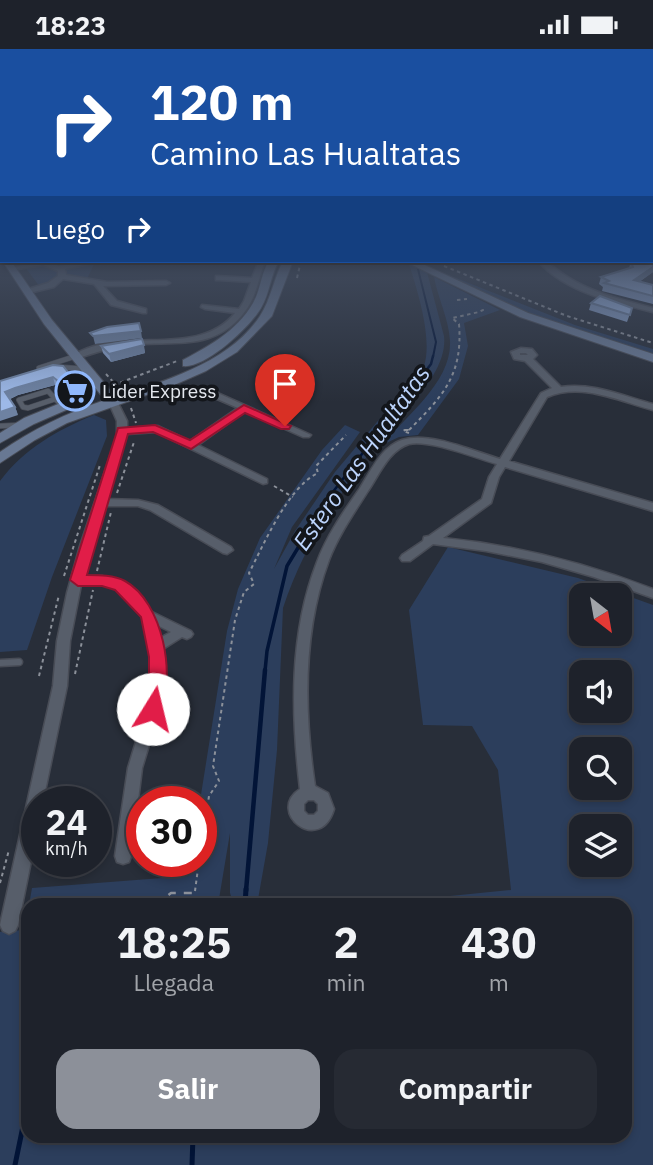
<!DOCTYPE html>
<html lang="es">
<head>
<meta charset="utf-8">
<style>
  body { margin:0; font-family:"IBM Plex Sans",sans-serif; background:#262a33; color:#f1f3f6; height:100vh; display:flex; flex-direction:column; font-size:26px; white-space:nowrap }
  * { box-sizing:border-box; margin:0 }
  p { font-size:23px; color:#a1a4a9 }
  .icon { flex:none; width:38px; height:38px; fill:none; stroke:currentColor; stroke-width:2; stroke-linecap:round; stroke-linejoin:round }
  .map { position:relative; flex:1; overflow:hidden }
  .sheet { position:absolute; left:21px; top:849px; width:611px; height:245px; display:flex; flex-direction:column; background:#1e222b; border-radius:21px; box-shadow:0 4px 10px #0003,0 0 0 2px #3c3f47 }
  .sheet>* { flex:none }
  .guide { position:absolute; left:0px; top:0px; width:654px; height:214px; box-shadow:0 4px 10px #0003,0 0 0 2px #3c3f47; background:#1a4fa0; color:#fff; overflow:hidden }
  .needle { width:46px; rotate:149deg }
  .tools { position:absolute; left:569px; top:534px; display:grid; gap:14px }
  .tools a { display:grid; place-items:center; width:63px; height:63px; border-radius:14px; background:#1e222b; box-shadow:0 4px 10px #0003,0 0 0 2px #3c3f47; font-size:35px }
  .speed { position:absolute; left:21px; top:737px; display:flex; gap:14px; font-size:35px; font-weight:700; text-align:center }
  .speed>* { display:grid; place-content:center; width:91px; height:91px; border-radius:50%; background:#1e222b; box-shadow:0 4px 10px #0003,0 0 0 2px #3c3f47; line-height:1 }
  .speed small { font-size:18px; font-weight:400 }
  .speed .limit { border:10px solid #d22; background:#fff; color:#111 }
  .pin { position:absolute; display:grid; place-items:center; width:60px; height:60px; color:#fff; margin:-72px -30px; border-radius:50% 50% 50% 0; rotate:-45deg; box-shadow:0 0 7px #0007 }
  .pin .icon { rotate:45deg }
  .me { position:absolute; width:77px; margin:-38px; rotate:9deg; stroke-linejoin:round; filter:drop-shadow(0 0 5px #0008) }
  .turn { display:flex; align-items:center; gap:24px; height:147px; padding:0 35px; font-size:32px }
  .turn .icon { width:91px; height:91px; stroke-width:2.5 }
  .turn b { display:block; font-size:49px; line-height:60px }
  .then { display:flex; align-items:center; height:66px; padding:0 35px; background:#0003; gap:14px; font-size:26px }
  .eta { display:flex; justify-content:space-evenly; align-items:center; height:119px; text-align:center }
  .eta b { font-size:42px; font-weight:800; line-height:49px }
  .button { display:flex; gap:14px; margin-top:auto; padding:14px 35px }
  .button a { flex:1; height:80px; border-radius:21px; background:#8c9099; color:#fff; font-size:28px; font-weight:800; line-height:80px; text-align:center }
  .button a+a { background:#262a33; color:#f1f3f6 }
  .status { display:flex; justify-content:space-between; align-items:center; height:49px; padding:0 35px; background:#1e222b; direction:ltr }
  .status svg { height:19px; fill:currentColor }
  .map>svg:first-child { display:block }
</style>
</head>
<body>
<div class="status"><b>18:23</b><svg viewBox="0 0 49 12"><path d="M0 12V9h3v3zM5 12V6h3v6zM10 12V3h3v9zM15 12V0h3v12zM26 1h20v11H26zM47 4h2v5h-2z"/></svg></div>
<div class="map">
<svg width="653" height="1116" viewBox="0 0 653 1116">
  <rect width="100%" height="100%" fill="#282e39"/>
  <path fill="#2c3e5c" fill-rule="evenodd" d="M57 212 95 213 88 228H58L40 238 25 218 47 217Z
    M408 212H424L444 287C449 328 390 376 367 407 358 421 349 434 339 448 316 482 296 519 283 559L277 701 268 794 257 856H234L230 844V784L218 856H29L32 839 188 827 191 812H201L200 752 227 582 238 540 260 489 322 401 345 376 360 383 292 478 274 520 295 482 335 423 424 317C433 289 417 240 408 212Z
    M446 225 575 276 653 300V307C582 283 511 262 446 225Z
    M434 228 500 261 464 274 468 297 459 330 418 386 399 388 382 396C406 367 452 333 450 292 449 271 438 249 434 228Z
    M94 366 106 371 107 387 52 528 27 601 0 603V432C24 400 57 381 94 366Z
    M448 498 578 529 653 556V1116H0V883L23 881 28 858V1087H625V856H360L511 841 498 721 472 677 423 676 409 561ZM581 546H620V584H581ZM581 623H620V662H581ZM581 700H620V738H581ZM581 777H620V816H581Z"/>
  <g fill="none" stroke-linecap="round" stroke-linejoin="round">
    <path stroke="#021437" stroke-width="2" d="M416 212 436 293 433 308"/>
    <path stroke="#021437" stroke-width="2.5" d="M329 448 431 315 433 307"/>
    <path stroke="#021437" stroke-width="3.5" d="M265 622 267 602 287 517 330 446"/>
    <path stroke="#021437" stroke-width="4.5" d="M246 842 265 621"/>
    <path stroke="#021437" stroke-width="5" d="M245 856 246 840
      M15 1116 28 1053
      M192 1116 193 1087"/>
    <g stroke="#484c56" stroke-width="5">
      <path id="lane-far2" d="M72 308 76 307"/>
    </g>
    <g stroke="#484c56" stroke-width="6">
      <path id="lane-far1" d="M58 318 85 320
        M39 319 76 307
        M55 350 28 359 23 358 19 351 48 342 62 357
        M0 377 20 376"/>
    </g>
    <g stroke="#484c56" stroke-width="9">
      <path id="lane" d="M0 614 19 613"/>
    </g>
    <g stroke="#484c56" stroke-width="3">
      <path id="street" d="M44 212 59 217 89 212H102L65 220 66 226 107 233 166 232 170 234 166 236 103 237 117 252 146 260V264H143L111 256 94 235 63 230 54 238 25 245V241L48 234 58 227V222L43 216 12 221 8 219Z
        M259 212H265C259 227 257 244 248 258 217 304 176 291 129 296 111 298 94 304 76 310L72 307C121 275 197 311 235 264L205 260 201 258 202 256 239 260 244 252 251 233 219 231H216V227L252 229Z
        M538 212C549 212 556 221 566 227 592 244 623 251 653 259V263C614 254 565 243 538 212Z
        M521 299 532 300 537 306 533 310 561 338C592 333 623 347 653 355V361C619 352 582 333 547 348L509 412 653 454V462L505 418 499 428 491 454 443 489C515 496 585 514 653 540V549L594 528 542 513 486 502 433 495 410 512H402L400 509 402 506 423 492 424 488 429 487 482 450 489 428 497 415C476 409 429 390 409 395 389 401 379 426 368 442 354 464 338 487 329 511 302 583 304 663 315 737L328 744 334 760C320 807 265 763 300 740 291 664 289 585 317 513 327 486 344 462 360 439 371 422 381 398 402 391 429 382 473 402 500 410L541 344 552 339 525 312 514 310 511 303ZM520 304H526L528 306H520ZM308 751H314L318 755V762L314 766H308L304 762V755Z
        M211 341 311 386 309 388H303L245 362 198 396 267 430V434L263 435 156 383 127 385 106 450 138 451 158 456 231 498 233 501 227 505 223 504 150 461 138 457H104L83 527H102L125 534 152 563 191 582 193 585 191 588 187 590 182 588 163 600 164 635 160 660 142 719 131 807 129 813 123 815 117 813 115 807 128 719 146 660 150 635V598L142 568 117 540 102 535 81 536 70 592 67 637 43 752H37V783L18 876 15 882 9 885 3 882 0 876 53 637 57 592 67 544 80 497 117 387V372L109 354 111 352H117L127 372V379L158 377 190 392 238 359 208 346 207 344ZM157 576 171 583 160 589Z"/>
    </g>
    <g stroke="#484c56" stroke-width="2">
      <path id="secondary" d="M2 211 11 212 52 271 116 348C165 332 230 313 260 267 271 250 274 229 283 212H293L272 267 237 303 206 322 172 337 67 374 35 391 0 414V403C33 380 67 364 105 351L44 275Z
        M269 212H279C270 227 270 244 261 259 250 278 205 320 183 317V311C211 296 242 279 256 248 261 236 262 223 269 212Z
        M404 212H416L528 264 653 305V313L520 268Z
        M68 351 75 355 73 358 34 375 0 394V384L24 369Z"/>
    </g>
    <path stroke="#8c919a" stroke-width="2" stroke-dasharray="3.5 3.5" stroke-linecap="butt" d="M444 217 567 267 653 294
      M297 229 301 212
      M457 251 467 250
      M106 325 116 336
      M114 336 177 312
      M73 348 91 342
      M131 359 136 374
      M405 381H409V384L403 382Z
      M409 381C443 347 463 326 459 275L452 269 479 263 483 261V257
      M274 437 293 448
      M117 444 134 393
      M97 522 111 463
      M64 527 100 416
      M75 625 93 541
      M39 627 59 546
      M201 799 209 747 219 732 213 717 235 571 244 543 254 535 249 524C264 495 288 438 318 424L316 417 346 386
      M0 834 9 801
      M195 842 199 812"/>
    <path stroke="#8c919a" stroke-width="2.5" stroke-dasharray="8 8" stroke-linecap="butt" d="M114 856 118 850H125L127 856
      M128 856 144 853V856
      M156 856 171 844H195L196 840"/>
    <use href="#lane-far2" stroke="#575e6a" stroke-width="3.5"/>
    <use href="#lane-far1" stroke="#575e6a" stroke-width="4.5"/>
    <use href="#lane" stroke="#575e6a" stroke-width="6"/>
    <use href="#street" fill="#575e6a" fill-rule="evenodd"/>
    <use href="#secondary" fill="#687893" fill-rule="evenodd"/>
  </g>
  <path fill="#879fc8" d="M631 212 653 215V223L639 233 653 236V255L602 242 603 238 599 235 601 228 629 219Z
    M591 254 632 259 627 273 589 261Z
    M142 290 145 304 111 313 103 304 101 297Z
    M53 316 77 340 66 343 55 336 18 346 10 350 15 358 18 366 0 332Z"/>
  <path fill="#6e82a2" d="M653 218V223L632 238 634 231Z
    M141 282 142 289 95 295 93 287Z
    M144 296 145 304 111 313 109 305Z
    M53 328 55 336 18 346 8 351 5 343 15 339Z
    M75 332 77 340 66 343 63 336Z
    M15 358 18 366 0 372V363Z"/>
  <path fill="#9db9e8" stroke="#6e82a2" stroke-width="2" d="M631 212 653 215V218L634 231 653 236V247L604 234 609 232 601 228 633 218Z
    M600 247 632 259 630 266 591 254Z
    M139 274 141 282 93 287 90 284 107 278Z
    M142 290 144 296 109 305 101 297Z
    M53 316 63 317 75 332 63 336 53 328 15 339 5 343 15 358 0 363V332Z"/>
  <linearGradient id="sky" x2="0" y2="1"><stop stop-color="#16191f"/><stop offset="0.56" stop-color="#424c5f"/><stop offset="1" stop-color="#424c5f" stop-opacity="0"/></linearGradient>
  <rect width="653" height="353" fill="url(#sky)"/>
  <path fill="#e11d48" stroke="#92132f" stroke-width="2" d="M244 356 291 377 289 380H281L245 364 191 400 153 383 128 385 87 526C99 526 114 526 125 532 163 553 177 628 159 665L153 668 147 665 144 660 149 635V608L141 568 115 541 102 537H78L70 531 118 379 155 376 190 391Z"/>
  <defs>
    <g id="supermarket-ring" transform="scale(2.0125)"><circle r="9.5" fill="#13161b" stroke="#90b8fd" stroke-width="1.5"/><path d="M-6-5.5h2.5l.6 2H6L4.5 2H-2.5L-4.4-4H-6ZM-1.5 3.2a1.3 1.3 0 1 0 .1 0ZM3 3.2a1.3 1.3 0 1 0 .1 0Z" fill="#90b8fd"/></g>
  </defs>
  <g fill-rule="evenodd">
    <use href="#supermarket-ring" x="75" y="342"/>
  </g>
  <g text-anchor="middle" stroke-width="7" stroke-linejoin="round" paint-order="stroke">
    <g font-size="19" fill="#e3e7ee" stroke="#13161b" text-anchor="start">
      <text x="102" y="349">Lider Express</text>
    </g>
    <g font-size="24" font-style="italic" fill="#bcd4fc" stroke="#13161b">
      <text transform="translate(362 409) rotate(-55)" y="8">Estero Las Hualtatas</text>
    </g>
  </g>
</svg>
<div class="tools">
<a><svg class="needle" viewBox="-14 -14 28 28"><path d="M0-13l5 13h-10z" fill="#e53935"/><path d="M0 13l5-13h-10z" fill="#a1a4a9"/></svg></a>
<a><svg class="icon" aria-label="sound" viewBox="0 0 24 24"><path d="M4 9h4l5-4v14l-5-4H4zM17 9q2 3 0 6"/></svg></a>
<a><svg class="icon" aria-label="search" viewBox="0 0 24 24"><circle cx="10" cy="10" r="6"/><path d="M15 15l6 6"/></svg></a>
<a><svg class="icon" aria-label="layers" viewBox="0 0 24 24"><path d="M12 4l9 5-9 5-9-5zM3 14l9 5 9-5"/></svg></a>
</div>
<div class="speed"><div>24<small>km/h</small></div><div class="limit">30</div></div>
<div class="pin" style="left:285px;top:377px;background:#d93025"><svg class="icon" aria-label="arrive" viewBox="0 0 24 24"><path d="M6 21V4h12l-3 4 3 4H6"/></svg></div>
<svg class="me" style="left:153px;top:660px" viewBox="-20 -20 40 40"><circle r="19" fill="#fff"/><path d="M0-13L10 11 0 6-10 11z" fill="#e11d48"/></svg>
<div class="guide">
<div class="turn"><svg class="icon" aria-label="right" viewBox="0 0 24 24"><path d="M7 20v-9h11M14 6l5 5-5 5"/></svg><div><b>120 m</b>Camino Las Hualtatas</div></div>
<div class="then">Luego<svg class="icon" aria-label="right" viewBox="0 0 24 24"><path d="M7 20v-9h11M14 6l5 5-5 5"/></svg></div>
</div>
<section class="sheet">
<div class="eta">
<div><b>18:25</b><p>Llegada</p></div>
<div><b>2</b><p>min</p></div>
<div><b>430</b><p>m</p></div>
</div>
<div class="button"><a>Salir</a><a>Compartir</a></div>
</section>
</div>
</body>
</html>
